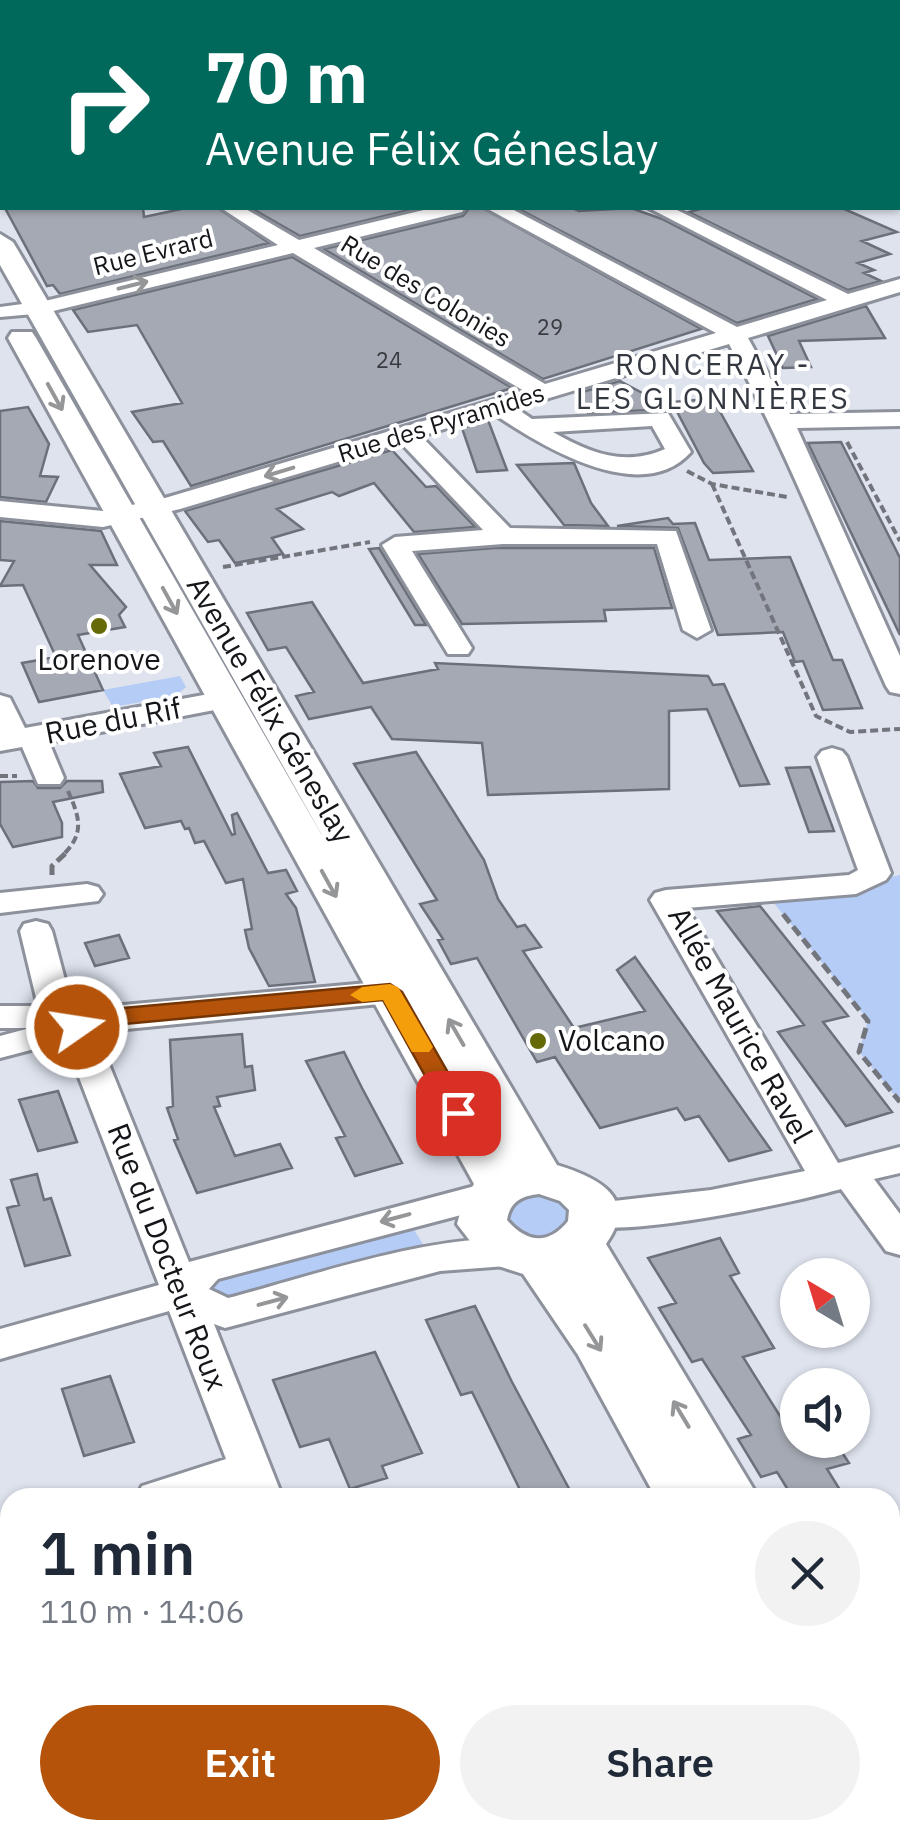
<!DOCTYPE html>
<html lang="en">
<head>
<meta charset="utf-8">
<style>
  body { margin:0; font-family:"IBM Plex Sans",sans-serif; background:#f2f2f3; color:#1f2937; height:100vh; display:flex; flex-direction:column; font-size:38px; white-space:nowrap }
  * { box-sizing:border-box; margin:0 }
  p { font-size:32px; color:#747a83 }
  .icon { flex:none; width:55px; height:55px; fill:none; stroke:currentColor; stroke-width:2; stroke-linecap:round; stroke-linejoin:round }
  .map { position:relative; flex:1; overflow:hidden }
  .panel { position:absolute; left:0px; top:1488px; width:900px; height:352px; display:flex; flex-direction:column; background:#fff; border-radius:30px 30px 0 0; box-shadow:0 2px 8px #0004 }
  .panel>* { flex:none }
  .guide { position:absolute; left:0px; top:0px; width:900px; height:210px; box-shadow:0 2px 8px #0004; background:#00695c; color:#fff; overflow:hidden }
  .needle { width:65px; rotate:322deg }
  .fabs { position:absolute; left:780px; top:1258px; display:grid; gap:20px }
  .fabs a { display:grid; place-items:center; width:90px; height:90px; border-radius:50%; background:#fff; box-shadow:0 2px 8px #0004; font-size:50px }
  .pin { position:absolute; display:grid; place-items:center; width:85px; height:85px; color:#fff; margin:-42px; border-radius:20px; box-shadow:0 5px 15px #0006 }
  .me { position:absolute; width:110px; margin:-55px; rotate:77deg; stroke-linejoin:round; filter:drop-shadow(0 0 8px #0008) }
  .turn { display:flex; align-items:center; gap:35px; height:210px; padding:0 40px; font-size:45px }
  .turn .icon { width:130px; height:130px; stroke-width:2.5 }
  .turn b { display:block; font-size:70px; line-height:85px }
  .round { display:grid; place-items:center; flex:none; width:105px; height:105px; border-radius:52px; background:#f2f2f3 }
  .headline { display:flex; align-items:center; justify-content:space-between; height:170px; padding:0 40px }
  h1 { font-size:60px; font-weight:600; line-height:75px }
  .button { display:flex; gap:20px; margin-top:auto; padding:20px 40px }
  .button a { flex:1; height:115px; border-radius:60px; background:#b45309; color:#fff; font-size:40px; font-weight:600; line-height:115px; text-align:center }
  .button a+a { background:#f2f2f3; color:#1f2937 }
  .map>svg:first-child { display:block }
</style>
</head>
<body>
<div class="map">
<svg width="900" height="1838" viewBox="0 0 900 1838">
  <rect width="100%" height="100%" fill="#dee3ee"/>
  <path fill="#b5ccf6" d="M180 676 186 687 176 696 113 707 103 690Z
    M900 875V1102L859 1052 868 1020 765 892 856 884Z
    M522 1192H558L579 1222 542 1244 508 1231 505 1204Z
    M411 1225 426 1249 222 1302 211 1295 210 1283 216 1275Z"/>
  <path fill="#a4a9b3" stroke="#6b707a" stroke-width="2.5" d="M5 208H143L144 217 186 208H218L269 243 60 294 53 285 47 286Z
    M251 208H418L300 236Z
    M469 208H483L701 329 543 379 324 249 463 216Z
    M517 208H572L579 211 631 208 662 219 817 299 737 323Z
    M704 208H842L897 232 862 241 890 254 858 263 874 270 864 273 881 281 848 290 689 212Z
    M292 257 512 388 191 486 163 441 153 442 132 412 182 403 137 325 88 332 73 310Z
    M866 306 885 338 799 341 811 367 783 368 768 336Z
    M620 381 672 409 588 413 579 393Z
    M707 399 718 408 753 471 713 473 704 463 672 402Z
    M28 407 49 444 40 476 58 477 46 502 0 497V411Z
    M488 420 507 470 477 472 462 428Z
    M841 442 900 558V635L808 443Z
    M392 450 426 487 436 486 475 527 414 532 374 483 339 496 332 492 277 509 303 529 272 538 283 554 235 563 219 540 208 542 185 511Z
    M574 463 591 503 608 526 564 525 517 465Z
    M668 518 673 524 695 523 709 560 790 557 833 660H842L862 708 823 710 803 661 795 662 783 632 718 635 678 528 617 526Z
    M0 521 101 531 117 565H90L126 607 119 615 125 627 78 635 103 690 39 702 22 663 56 657 23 585 0 586 14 561 0 560Z
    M379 548 426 625H415L369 549Z
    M494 548H654L672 608 604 610 606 621 462 624 418 554Z
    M312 602 363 683 438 669 435 663 708 676 713 685 724 684 769 784 740 786 707 709 669 711V789L488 795 482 743 392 739 371 707 309 719 296 696 314 692 286 647 268 650 247 613Z
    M188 747 232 835 235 834 232 815 237 813 268 873 286 870 297 891 286 894 296 908 315 982 269 986 249 948 245 930 252 929 243 879 226 883 204 841 195 843 189 828 185 829 181 821 145 828 120 774 161 766 154 753Z
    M416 752 484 860 498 899 517 927 525 925 541 947 523 951 574 1028 645 1011 617 970 635 957 771 1150 729 1161 699 1116 685 1120 677 1108 600 1128 555 1057 537 1062 477 958 451 964 438 940 443 939 420 904 437 900 354 764Z
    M810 767 834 831 809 832 786 768Z
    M33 781 38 788H60L67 781H102L103 792 53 802 62 823V837L13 847 0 824V782Z
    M760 906 848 1016 823 1022 892 1112 846 1126 778 1032 804 1025 717 911Z
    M119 935 129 958 95 966 85 943Z
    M242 1034 245 1067 252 1066 255 1090 217 1097 220 1106 214 1107 235 1156 280 1144 292 1168 197 1193 174 1140 178 1139 167 1108 173 1106 170 1040Z
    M344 1052 362 1088 402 1163 355 1176 336 1138 345 1136 306 1061Z
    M58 1091 77 1142 38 1151 19 1100Z
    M37 1174 44 1200 51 1198 70 1255 25 1266 7 1208 19 1205 11 1180Z
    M720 1238 739 1273 730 1276 774 1348 743 1357 790 1432 798 1430V1440H834L849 1463 827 1469 845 1498H793L777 1472 761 1477 738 1439 751 1435 702 1359 692 1362 659 1308 676 1303 648 1258Z
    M475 1306 512 1382 574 1498H524L472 1392 461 1395 426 1320Z
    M375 1352 422 1453 382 1466 387 1478 350 1489 329 1439 300 1447 273 1380Z
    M110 1376 134 1442 84 1456 62 1389Z"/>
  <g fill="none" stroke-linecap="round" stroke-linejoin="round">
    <g stroke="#8c919b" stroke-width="6">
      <path id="minor" d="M109 0H134L135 2H111Z
        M431 0H452L453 2H433Z
        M0 130 2 131V142H0Z
        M2 160V172L0 173V161Z
        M898 191 900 192V204L898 203Z
        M221 208H244L299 240 432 208H465L462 212 314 248 545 384 716 333 486 208H510L737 327 827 300 649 208H673L848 294 900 279V292L748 338 790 414 900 412V426L797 428 900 656V694L890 692 886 686C834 572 788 454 729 344L516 408 532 419 668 413 691 452C641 508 540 445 494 414L421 436 510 528 676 531 711 630 697 638 683 630 657 544H503L412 551 472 648 468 654H448L382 545 395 537 483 530 401 443 180 509 103 527 0 517V501L103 511 165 498 524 391 293 253 45 313 0 317V307L45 301 278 245ZM652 426 665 449C624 467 590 453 553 432Z
        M225 691 235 694 239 700 235 706 49 742 64 778 60 784H38L22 747 0 751V695L10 698 25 728Z
        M832 748 842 751 847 757 891 873 886 880 856 894 687 908 838 1163 900 1147V1173L874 1179 900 1214V1255L886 1251 841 1189C792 1203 628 1238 583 1225L577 1216 583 1207 596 1203 711 1190 805 1171 650 900 655 893 666 890 849 875 858 870 817 757 822 751Z
        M87 884 98 887 103 894 98 901 0 913V893Z
        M36 921 48 924 52 931 72 1006 87 1013 112 1006 390 981 402 985 407 992 402 999 390 1003 96 1032 189 1262 490 1182 503 1186 509 1195 503 1204 218 1279 209 1289 228 1298C303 1279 462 1223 533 1244L538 1254 533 1264 440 1271 225 1328 214 1324 283 1498H240L237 1489 211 1498H136L142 1486 226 1459 169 1311 0 1359V1329L159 1285 65 1041 0 1058V1036L30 1028H0V1006H38L20 931 24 924Z
        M10 1527V1563L0 1567V1531Z
        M900 1642V1682L890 1686V1645Z
        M273 1830H342L339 1838H269Z
        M368 1830H417L421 1838H371Z"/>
    </g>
    <g stroke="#8c919b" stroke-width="6">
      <path id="major" d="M0 57H2V71H0Z
        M0 234 13 242 557 1165C596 1177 640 1197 606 1244L759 1498H656L578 1355 523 1274 486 1262 457 1224 463 1202 474 1184 8 338 12 332H32L36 338 331 851 0 265ZM539 1194 560 1201 569 1210 568 1221C548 1246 526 1242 507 1220 510 1202 521 1196 539 1194Z
        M890 1738 900 1742V1838H847L843 1830H890Z"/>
    </g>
    <path stroke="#72757c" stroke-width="4" stroke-dasharray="8 4" stroke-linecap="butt" d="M847 442 900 541
      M687 471 712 484 787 497
      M712 484 816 716 850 732 900 729
      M223 567 370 542
      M0 776H17
      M65 853C85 832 79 816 68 791"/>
    <path stroke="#72757c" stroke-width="5" stroke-dasharray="11 5" stroke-linecap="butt" d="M52 875V866L68 851
      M783 914 868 1021 859 1052 900 1102"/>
    <use href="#minor" fill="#fff" fill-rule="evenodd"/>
    <use href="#major" fill="#fff" fill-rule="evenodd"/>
  </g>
  <defs><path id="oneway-shaft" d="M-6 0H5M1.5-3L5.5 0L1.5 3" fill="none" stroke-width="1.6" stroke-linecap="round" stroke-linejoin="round" transform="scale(2.5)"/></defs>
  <g stroke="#959698">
    <use href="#oneway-shaft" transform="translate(133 285) rotate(-14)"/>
    <use href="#oneway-shaft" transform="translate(55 397) rotate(61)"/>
    <use href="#oneway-shaft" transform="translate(279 472) rotate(163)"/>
    <use href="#oneway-shaft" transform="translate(170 601) rotate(61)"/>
    <use href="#oneway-shaft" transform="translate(329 884) rotate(61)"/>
    <use href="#oneway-shaft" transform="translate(456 1032) rotate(-120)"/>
    <use href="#oneway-shaft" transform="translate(395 1218) rotate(165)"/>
    <use href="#oneway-shaft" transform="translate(273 1301) rotate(-15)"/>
    <use href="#oneway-shaft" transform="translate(593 1338) rotate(58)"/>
    <use href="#oneway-shaft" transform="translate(681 1414) rotate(-121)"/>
  </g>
  <path fill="#b45309" stroke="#753606" stroke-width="2.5" d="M390 984 402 992 471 1113 467 1119H449L383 1000 113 1025 77 1034 65 1027 68 1021 112 1009Z"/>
  <path fill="#f59e0b" d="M390 984 398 987 433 1047 429 1052H412L383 1000 362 1002 350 995 362 987Z"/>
  <g fill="#656908" stroke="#fff" stroke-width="4">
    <circle cx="99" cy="626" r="10"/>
    <circle cx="538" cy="1041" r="10"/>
  </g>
  <g text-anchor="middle" stroke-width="8" stroke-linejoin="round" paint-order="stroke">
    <g font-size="22" fill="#383b40">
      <text x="550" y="335">29</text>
      <text x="389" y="368">24</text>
    </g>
    <g font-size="25" fill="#141619" stroke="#fff">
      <text transform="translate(153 252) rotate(-14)" y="9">Rue Evrard</text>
      <text transform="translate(426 291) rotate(31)" y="9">Rue des Colonies</text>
      <text transform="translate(441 423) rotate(-17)" y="9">Rue des Pyramides</text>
    </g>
    <g font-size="30" letter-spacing="2.5" fill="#343941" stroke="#fff">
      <text x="713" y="375">RONCERAY -<tspan x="713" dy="34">LES GLONNIÈRES</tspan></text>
    </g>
    <g font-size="30" fill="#141619" stroke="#fff">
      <text x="99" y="670">Lorenove</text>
      <text x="558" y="1051" text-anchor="start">Volcano</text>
    </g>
    <g font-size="30" fill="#141619" stroke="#fff">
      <text transform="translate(270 710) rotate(60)" y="10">Avenue Félix Géneslay</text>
      <text transform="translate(113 721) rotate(-11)" y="10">Rue du Rif</text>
      <text transform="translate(740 1025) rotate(61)" y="10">Allée Maurice Ravel</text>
      <text transform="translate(167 1257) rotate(69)" y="10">Rue du Docteur Roux</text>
    </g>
  </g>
</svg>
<div class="fabs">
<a><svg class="needle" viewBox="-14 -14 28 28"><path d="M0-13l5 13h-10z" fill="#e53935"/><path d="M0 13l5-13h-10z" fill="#747a83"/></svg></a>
<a><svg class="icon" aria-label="sound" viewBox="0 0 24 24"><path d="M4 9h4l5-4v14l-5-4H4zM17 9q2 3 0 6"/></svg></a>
</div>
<div class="pin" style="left:458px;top:1113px;background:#d93025"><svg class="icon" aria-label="arrive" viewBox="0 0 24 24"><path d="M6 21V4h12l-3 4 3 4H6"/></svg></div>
<svg class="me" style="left:77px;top:1027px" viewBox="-20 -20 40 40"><circle r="17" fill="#b45309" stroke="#fff" stroke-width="3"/><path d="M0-11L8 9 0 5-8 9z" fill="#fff"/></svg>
<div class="guide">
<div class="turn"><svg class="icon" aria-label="right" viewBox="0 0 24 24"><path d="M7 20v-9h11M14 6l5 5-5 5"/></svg><div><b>70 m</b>Avenue Félix Géneslay</div></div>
</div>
<section class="panel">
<div class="headline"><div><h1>1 min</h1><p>110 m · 14:06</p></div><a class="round"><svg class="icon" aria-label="close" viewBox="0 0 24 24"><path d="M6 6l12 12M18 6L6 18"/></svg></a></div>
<div class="button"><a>Exit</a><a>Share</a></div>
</section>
</div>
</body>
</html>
